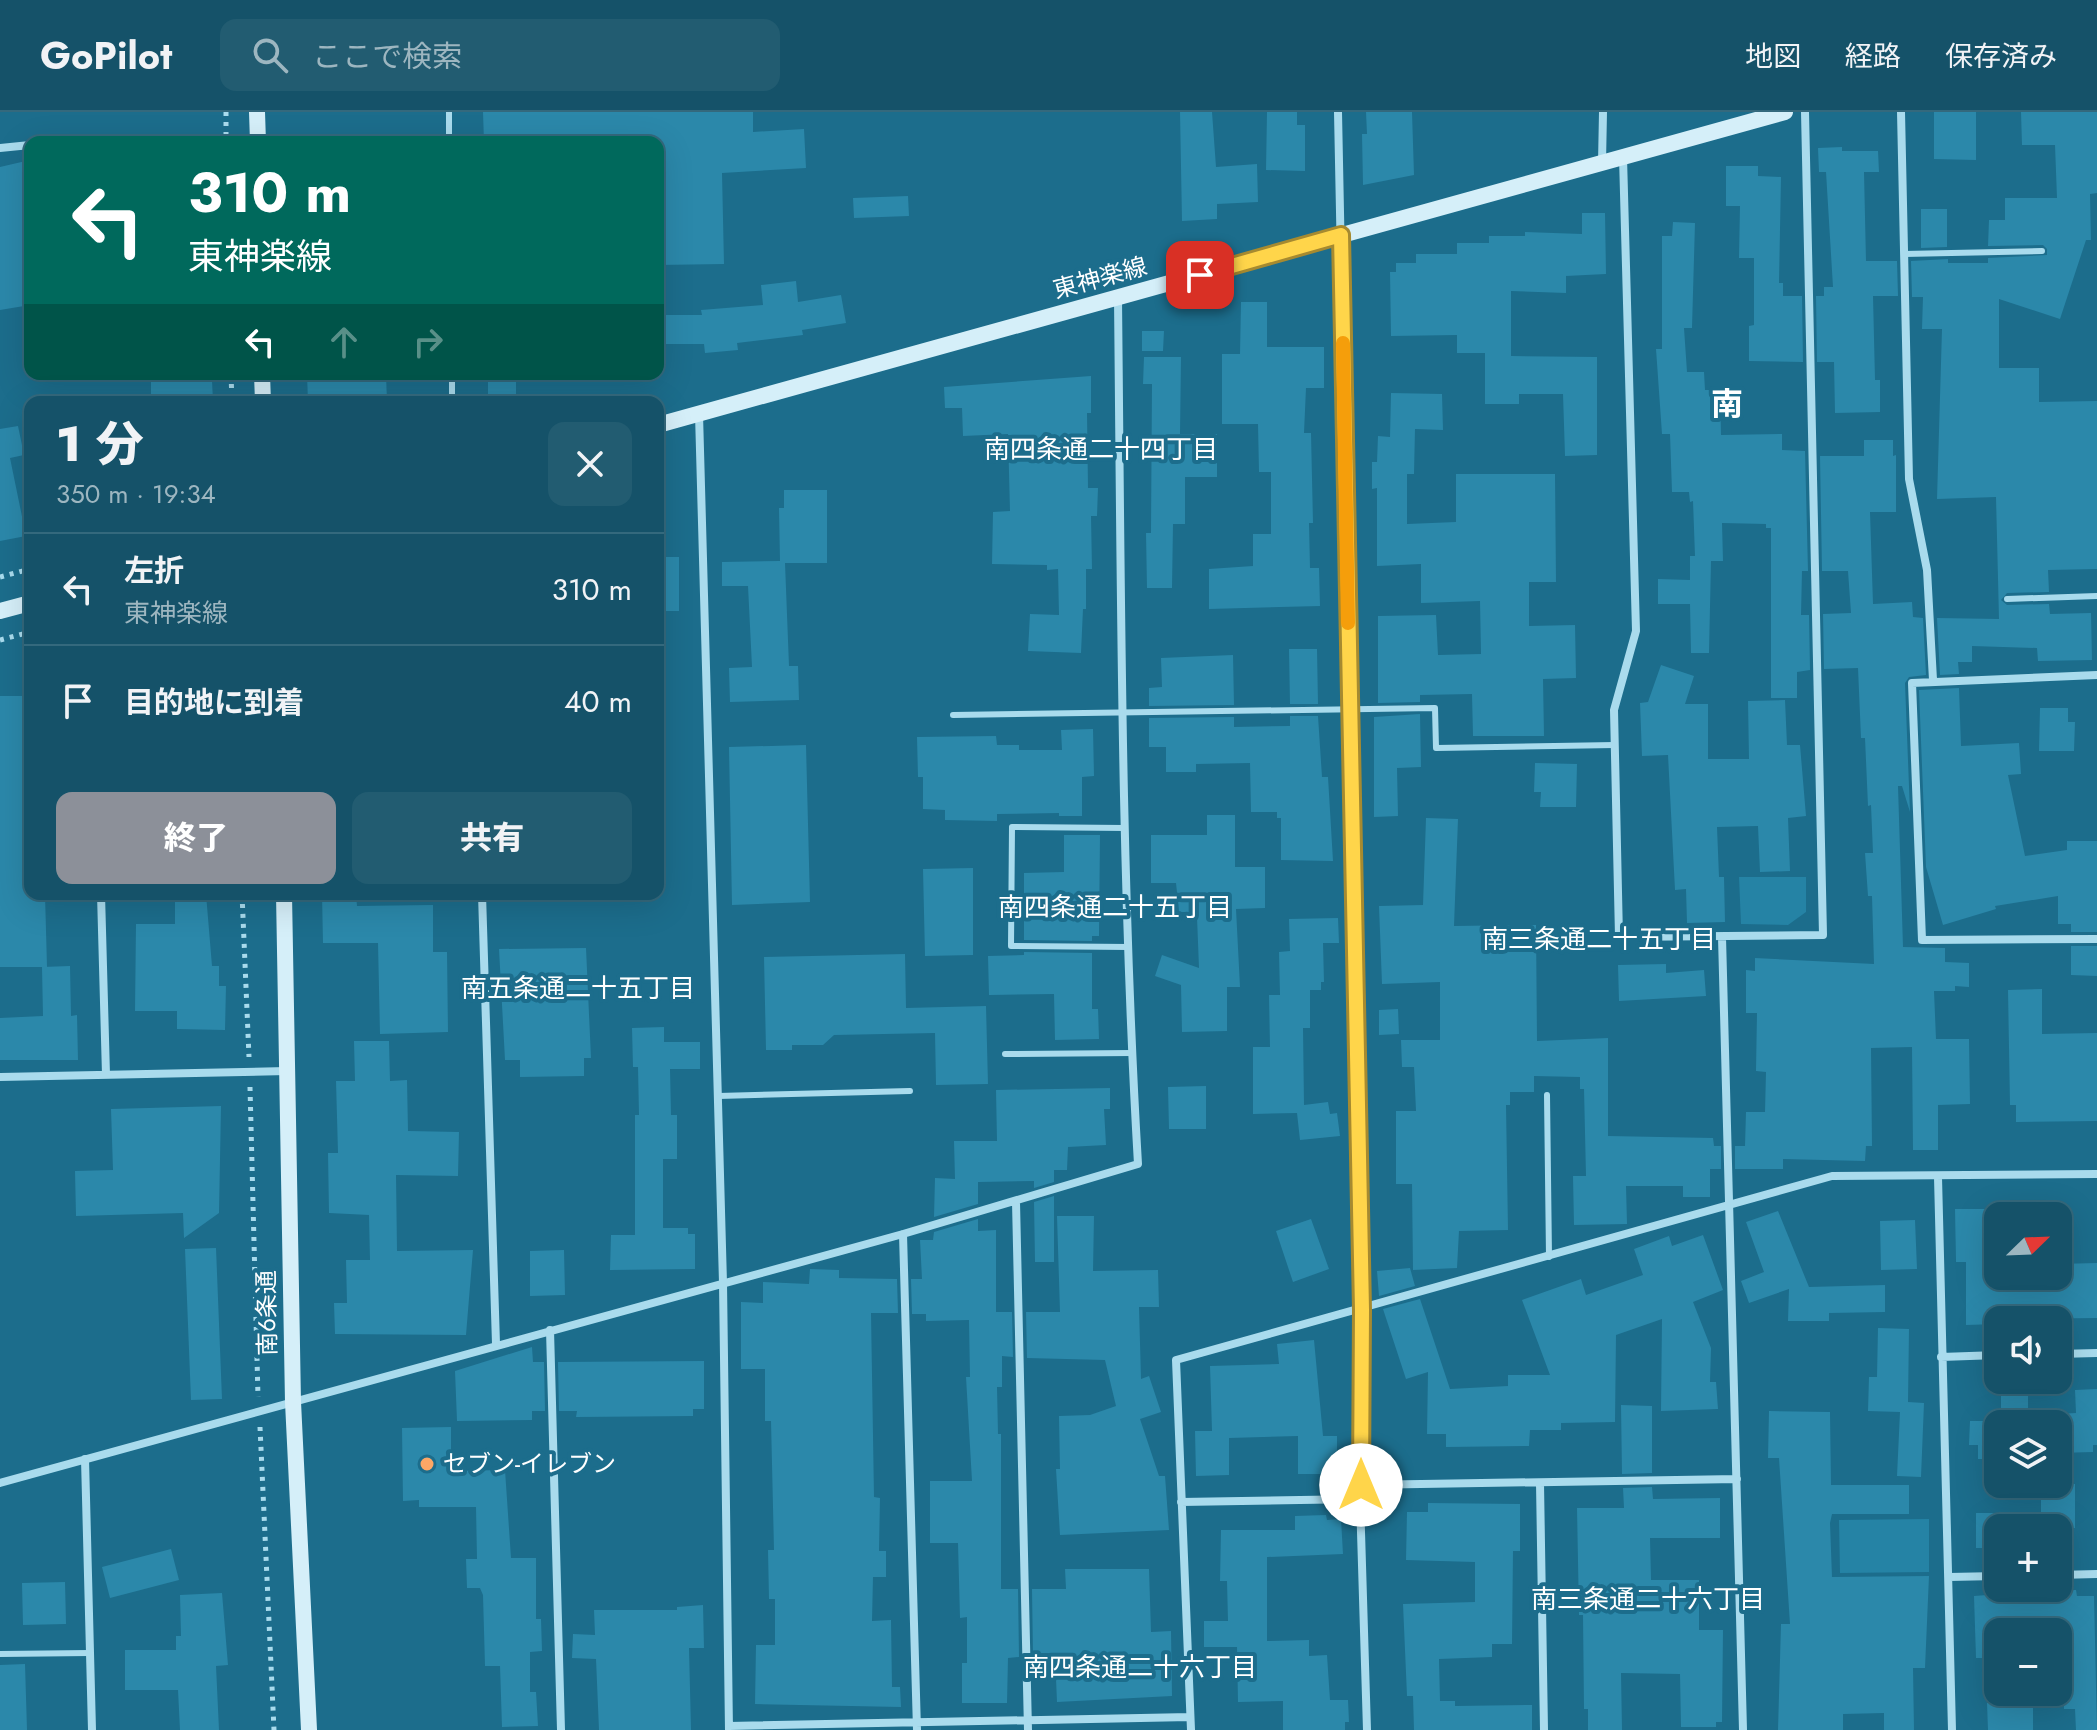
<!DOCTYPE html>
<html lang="ja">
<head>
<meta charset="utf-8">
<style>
  body { margin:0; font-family:Jost,"Noto Sans JP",sans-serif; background:#225c71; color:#f1f3f6; height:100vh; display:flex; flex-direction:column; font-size:30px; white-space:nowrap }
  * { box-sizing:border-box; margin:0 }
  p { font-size:26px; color:#9db6c0 }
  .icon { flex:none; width:44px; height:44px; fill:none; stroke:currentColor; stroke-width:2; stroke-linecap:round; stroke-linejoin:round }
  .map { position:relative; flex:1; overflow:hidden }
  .details { position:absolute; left:24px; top:284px; width:640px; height:504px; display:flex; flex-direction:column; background:#155269; border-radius:16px; box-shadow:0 8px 32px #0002,0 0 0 2px #34697d }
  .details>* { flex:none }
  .hud { position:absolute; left:24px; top:24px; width:640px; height:244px; border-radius:16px; box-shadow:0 8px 32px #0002,0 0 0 2px #34697d; background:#00695c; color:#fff; overflow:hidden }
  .needle { width:52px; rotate:67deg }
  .fabs { position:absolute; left:1984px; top:1090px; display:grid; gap:16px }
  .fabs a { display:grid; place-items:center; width:88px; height:88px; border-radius:16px; background:#155269; box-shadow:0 8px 32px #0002,0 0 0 2px #34697d; font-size:40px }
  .pin { position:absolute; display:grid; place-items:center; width:68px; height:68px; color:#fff; margin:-34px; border-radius:16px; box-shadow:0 4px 12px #0006 }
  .me { position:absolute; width:88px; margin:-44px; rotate:0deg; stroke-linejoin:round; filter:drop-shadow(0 0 6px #0008) }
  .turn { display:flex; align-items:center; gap:28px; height:168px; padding:0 32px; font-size:36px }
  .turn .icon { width:104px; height:104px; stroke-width:2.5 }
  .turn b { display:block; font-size:56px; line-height:68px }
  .lanes { display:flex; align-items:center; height:76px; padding:0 32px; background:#0003; justify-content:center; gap:40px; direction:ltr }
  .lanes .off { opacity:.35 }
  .round { display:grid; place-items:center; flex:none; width:84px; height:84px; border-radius:16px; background:#225c71 }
  .overview { display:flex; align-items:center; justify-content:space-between; height:136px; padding:0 32px }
  h1 { font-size:48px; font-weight:800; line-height:60px }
  .cta { display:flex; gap:16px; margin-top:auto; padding:16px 32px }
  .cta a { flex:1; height:92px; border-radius:16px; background:#8c9099; color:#fff; font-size:32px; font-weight:800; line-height:92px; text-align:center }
  .cta a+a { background:#225c71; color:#f1f3f6 }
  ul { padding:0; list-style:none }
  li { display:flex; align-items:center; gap:24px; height:112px; padding:0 32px; border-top:2px solid #34697d }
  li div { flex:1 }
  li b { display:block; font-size:30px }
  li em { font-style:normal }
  header { display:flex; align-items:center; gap:48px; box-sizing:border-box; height:112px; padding:0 40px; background:#155269; border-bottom:2px solid #34697d }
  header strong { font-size:38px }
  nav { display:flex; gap:44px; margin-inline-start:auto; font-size:28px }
  .search { width:560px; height:72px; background:#225c71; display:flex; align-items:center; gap:20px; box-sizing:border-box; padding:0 28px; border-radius:16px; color:#9db6c0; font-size:30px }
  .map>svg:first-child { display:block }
</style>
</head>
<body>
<header>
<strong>GoPilot</strong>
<div class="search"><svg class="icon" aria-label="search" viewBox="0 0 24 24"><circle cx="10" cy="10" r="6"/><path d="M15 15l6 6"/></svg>ここで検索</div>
<nav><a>地図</a><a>経路</a><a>保存済み</a></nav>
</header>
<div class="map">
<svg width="2097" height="1618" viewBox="0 0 2097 1618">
  <rect width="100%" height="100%" fill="#1c6d8c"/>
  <path fill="#2583a5" d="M1739 765H1806V800L1788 813 1741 812Z
    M1929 1407V1460L1840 1461 1839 1408Z"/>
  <path fill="#2b88aa" d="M483 0H753V20L804 17 806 56 722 61 724 152 658 153V30H484Z
    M1180 0H1212L1216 55 1257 52 1258 90 1217 92V107L1182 109Z
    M1267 0H1297V13H1305V59L1266 58Z
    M1366 0H1412L1414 63 1363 73 1362 22H1367Z
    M1934 0H1976V48L1934 47Z
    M2021 0H2097V81L2090 82 2091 128H2086L2060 207 1999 187V256H2039V290L2097 289V457L2048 458 2049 480 2007 481 2001 488 2007 493 2049 492 2050 502 2091 501 2092 548 2038 549 2037 536 1972 534V550H1958L1959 562 1940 563 1937 506 1999 507 1996 385 1937 387 1942 217H1922L1923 185H1912L1911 149 1948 147V151H1988V146L2047 143V137L2043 133 1988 134 1989 108H2005V86H2057L2055 33H2022Z
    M1842 35V39H1878L1879 60H1864L1866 149H1897L1898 184H1873L1875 268H1880V300L1835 301 1834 250H1817L1816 184H1824V175H1833L1826 60H1819L1818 36Z
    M30 48V193L0 198V55Z
    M1726 54H1758V64L1781 65 1779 171H1783V184H1802L1803 250 1749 249V214L1754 213V146H1739L1740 94H1726Z
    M908 84 909 104 854 106 853 86Z
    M1921 97H1947V135L1921 136Z
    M1582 101H1605L1606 162 1566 164V181L1511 179V244L1597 245V343L1565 344 1563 282H1519V292H1485V241H1457V223L1391 224 1390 160H1396V151H1416V142H1457V131H1489V124H1525V120L1582 122Z
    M1673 110 1695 111 1692 216H1684L1687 260H1704L1705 278H1720L1721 323 1782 322V338L1805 339 1808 459H1802L1801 503H1809L1810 558 1797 560V586H1771V416H1766V412L1722 411 1723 449H1711L1709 541H1691L1690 492H1658V467L1690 468V444H1695L1693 389 1690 390 1689 380H1672L1670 322H1662L1656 237H1662V124H1672Z
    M796 169 798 190 841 183 846 211 802 218 803 223 737 231 738 238 705 241 704 232H658V203H702L701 198 763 193 761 173Z
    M1241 190H1267V235H1324V276H1306L1304 321H1311L1313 411H1309L1310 456H1319L1320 494 1209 497V457L1253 454V422H1271V360H1259L1258 312H1222V242H1240Z
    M1142 219H1164L1163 239H1142Z
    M1144 245H1181L1180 322H1217V365H1185V412H1173L1172 476H1147L1146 421H1151L1152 272H1143Z
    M307 262H386L387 290H308Z
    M488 262H516V290H488Z
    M1091 264V301H1087L1088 376H1098L1097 404H1091L1092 457H1086V497H1083L1081 541 1028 539 1030 502 1059 503 1058 457 1047 458V453L992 452 993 400 1010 399 1008 322 963 324 962 296H945L944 275Z
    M212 268 213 290H151V269Z
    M1391 281 1442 282 1443 318 1415 317 1414 362H1407V412L1456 410V362H1555L1556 470H1529V514L1575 513 1576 566 1543 567 1544 624H1473L1472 582 1420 583V590L1378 591V504L1436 503 1438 543 1481 542 1480 489 1421 491V452L1377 454V376L1372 377V350H1377L1378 324 1390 325Z
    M18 314 24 343 10 346 26 424 0 429V317Z
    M1864 328H1893V344L1896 343V400H1870L1873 492 1912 490 1913 505 1923 506 1926 563 1909 565 1905 571 1910 700 1902 674H1898L1903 835 1945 836V850L1969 851V875L1955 874V879H1934L1936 927H1969L1970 992 1938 993V1038H1913L1912 935 1871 936 1872 1034H1866L1865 1049 1783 1047V1057H1735V1034H1745L1746 1000H1765L1766 960 1756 959 1757 901H1746V858L1755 859V846L1874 852 1872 784H1868L1865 741H1873L1871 693 1868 694 1865 626H1861L1858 556 1824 557 1823 502 1851 501 1848 459H1822L1820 344H1864Z
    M784 378H827V451H785L789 554H798L799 588 730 590 729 556 752 555 748 474H722V450L780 449 779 396H784Z
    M658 445H679V499H658Z
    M1289 537H1317L1318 592H1290Z
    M1233 543 1234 593 1149 594V576L1162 575 1161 546Z
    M1661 553 1694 564 1685 592H1708V647H1749L1748 589 1785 588 1787 633H1800L1806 704 1788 706 1790 759 1760 760 1758 714 1717 715 1719 765H1724L1725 810 1687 811 1686 777 1675 778 1668 643 1642 644 1640 591 1648 590Z
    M1959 576 1961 634 2019 631 2021 662 2008 663 2025 744 2067 738V729H2097V820H2071V812H2058V784L1995 794 1996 797 1943 813 1926 755 1919 578Z
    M0 584H30V782H45L47 855H0Z
    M2040 596H2068V610H2075L2074 639H2039Z
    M1420 602 1421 655 1397 656 1398 704 1374 705V605Z
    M1290 604H1318L1322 665H1328L1333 749 1281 748V706H1277V700H1251L1250 651 1196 652V660H1166V635H1149V606L1234 605V615L1290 614Z
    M1093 617 1094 664 1082 665V704H1059V701L997 702V709L945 708V698L923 697V665H918L917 625 996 624 997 633H1019V638H1062L1061 618Z
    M806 633 810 790 732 793 729 635Z
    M1535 651 1577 652 1576 695H1540L1541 680H1534Z
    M1207 703H1235V755H1265V796L1236 797 1240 875H1227V919L1182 920 1181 873 1155 864 1162 843 1199 856 1197 805 1195 800H1179L1176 771H1151V723H1207Z
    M1426 706 1458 707 1454 814 1536 813 1537 929 1608 926V1024L1713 1026 1714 1034H1721V1057H1710V1085H1683V1074H1626L1627 1112 1574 1113 1573 1064H1586L1584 977H1580V965L1534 964V980H1510V993H1506L1508 1118 1459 1119 1457 1156 1413 1158 1412 1072H1396V999H1416L1414 955H1402L1401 928H1440V870L1382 872 1379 794 1423 793Z
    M1064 723H1100L1099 824H1092V829L1024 828V761L1064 760Z
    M973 756V843L925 844 923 757Z
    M175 782H206L212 854H219V874H226L225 918 177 917V899H135L136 812H175Z
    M322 782H356L357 794 433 793V840H447L448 920 380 922 378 831H323Z
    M1338 806 1339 831H1323L1324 870H1321V878H1310V916H1303L1304 993 1328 990 1330 1002 1337 1001 1340 1024 1300 1028 1297 1001 1253 1002V935H1270L1269 883H1280L1279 840 1290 839 1289 807Z
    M2071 834H2097V864L2071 863Z
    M586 836 591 946H584V964L520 965V948H505L499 837Z
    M1024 840 1092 841V897H1098L1099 927 1055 928 1054 882 989 883 988 844 1024 843Z
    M905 842 906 896 986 894 988 972 936 973 935 921 834 923 823 933H792V938H766L764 845Z
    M1666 852V861L1704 858 1706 884 1619 889 1618 853Z
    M70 854 71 904 77 903 78 948H0V906L43 904 42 855Z
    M2042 877V922L2097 921V1009L2016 1010V993H2010L2008 878Z
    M1398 897 1399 922 1379 923V898Z
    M664 915V930H700V957H670L671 1003H677V1047H663V1116H688V1122H695V1157L610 1158 611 1123H635V1003H639L638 955H633L632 916Z
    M354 929H389L390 969 407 968 408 1019 459 1020 458 1064 396 1063 397 1139 473 1138 466 1223 335 1222 334 1191H347L346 1148H370L369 1103 329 1101 328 1041H338L336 969H355Z
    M1206 974V1017H1169L1168 975Z
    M1110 976V997H1104L1106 1033 1068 1035 1067 1058H1054V1070L1034 1076V1069L978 1070V1092L934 1105 935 1066 955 1067 954 1029H997L996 978Z
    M221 994 219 1101 184 1126 183 1101 76 1104 75 1059 113 1058 111 997Z
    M1054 1084V1150H1035L1034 1090Z
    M1955 1097H1998V1164H2058V1152L2097 1151V1206L2003 1207 1998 1212 1966 1213V1150H1956Z
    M1778 1099 1809 1175 1885 1173V1200L1829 1201V1209H1788L1789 1177 1749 1191 1741 1169 1764 1160 1746 1110Z
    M1057 1104H1094L1093 1159 1158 1158 1159 1195H1139L1141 1267 1149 1264 1161 1300 1140 1307 1159 1364H1165L1169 1418 1060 1423 1056 1357H1060L1059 1304 1090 1303 1116 1294 1105 1248 1027 1246 1026 1200H1060Z
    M978 1107V1119L996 1118V1200H1012L1013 1245 1002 1244V1275H997L998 1322H1001V1477H1018L1019 1545 1008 1546 1007 1591H962V1551H967V1505L960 1506 958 1431H930V1369H972L966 1265H970L969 1208 926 1209V1202H912L911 1167H922L920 1128H933L934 1120Z
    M1311 1107 1329 1157 1293 1170 1276 1119Z
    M1915 1108 1917 1157 1881 1158 1880 1109Z
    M1703 1123 1723 1178 1693 1190 1711 1236 1710 1270H1716L1718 1297 1661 1299 1662 1207 1616 1223 1615 1310 1561 1311V1318H1530L1529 1334 1446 1335V1322H1427L1428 1260 1406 1267 1383 1197 1420 1187 1450 1277 1508 1274V1263H1550L1522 1188 1581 1167 1586 1183 1643 1163 1634 1137 1669 1124 1672 1134Z
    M216 1136 222 1287 191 1288 185 1137Z
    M564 1138 565 1183 530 1184V1139Z
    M1410 1156 1415 1174 1379 1184 1377 1159Z
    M810 1157 839 1158V1166L897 1167 898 1201H871L874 1385 880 1386 879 1439H886V1465H873L872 1509 891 1508 892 1575H900L901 1595 755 1592 756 1533H775V1487H769L768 1438H774L771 1309H765V1257H741V1190L763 1191V1170L809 1172Z
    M1878 1216 1909 1217 1908 1290 1924 1291 1921 1365 1897 1364 1900 1300 1868 1299 1869 1265H1877Z
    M1314 1228 1323 1324H1337V1362H1298V1324L1229 1326V1363L1196 1364 1195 1319H1212L1210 1254 1279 1252 1277 1232Z
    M532 1235 533 1250H544L545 1299H532V1308L457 1309 455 1259Z
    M704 1249V1297H693V1304L576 1305 577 1299H559L558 1250Z
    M2001 1268H2028V1312H2001Z
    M2097 1277V1333H2093V1340L2058 1341V1302L2076 1301 2075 1278Z
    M1621 1293 1652 1294V1361L1622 1362Z
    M1769 1299 1830 1300 1831 1373H1909V1402H1832L1830 1411 1832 1465 1929 1464 1925 1556H1913L1914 1618H1884V1601L1843 1602V1618H1778L1781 1512H1790L1779 1346H1768Z
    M1970 1309H1998V1347H1978V1333H1969Z
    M451 1315V1359L505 1358 511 1446H536V1507H541L542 1539 530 1540V1580H536L538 1614 502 1615 500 1554H485L483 1483 480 1476H467L466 1447H477L476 1395H419V1388L403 1389 402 1316Z
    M2041 1372H2075V1416H2041Z
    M1652 1375 1653 1387 1720 1386V1426H1650L1651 1468H1699V1518H1723L1722 1610H1716V1615H1681L1680 1562 1621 1561 1622 1618H1588V1597H1584L1583 1503H1579L1577 1396H1624L1623 1376Z
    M1428 1391 1520 1392V1439H1513L1512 1532H1492V1545L1439 1547 1440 1589H1455V1594L1532 1593V1618H1414L1413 1584H1407L1403 1492 1475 1490V1450L1406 1448 1407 1400H1428Z
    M1976 1401H1998V1436H1976Z
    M1326 1403 1327 1408 1341 1407 1343 1442 1267 1445V1529L1309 1528V1544L1327 1543 1330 1588H1348L1349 1610H1345V1618H1283V1589L1238 1590 1237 1535H1204V1509H1228L1227 1469H1220L1221 1418H1295V1404Z
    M171 1437 179 1468 110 1486 102 1455Z
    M1065 1457H1149L1151 1520 1171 1519 1172 1584 1057 1590 1055 1544 1033 1545 1032 1477H1066Z
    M65 1470 66 1512 23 1513 22 1471Z
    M2076 1478 2077 1484H2094L2097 1618H2076L2075 1597H2064V1520H1998V1546H1976L1974 1484 1987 1483V1479Z
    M222 1481 228 1553 216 1554 219 1618H180L178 1578H125V1538H176V1524H181L180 1483Z
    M703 1493 704 1536H689L691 1618H599L596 1547 572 1546 573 1522 595 1523 594 1498H677V1495Z
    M25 1552 27 1618H0V1553Z
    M2033 1590V1618H1988L1987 1591Z"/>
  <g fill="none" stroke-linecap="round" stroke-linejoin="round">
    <path stroke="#a9dbed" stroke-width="5" stroke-dasharray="4 6" stroke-linecap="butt" d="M226 0V30
      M231 262 232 290
      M0 465 30 457
      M0 528 30 520
      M242 782 249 945
      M250 975 258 1285
      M260 1315 274 1618"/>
    <path stroke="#a9dbed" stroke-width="6" d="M449 0V30
      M1904 142 2042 139
      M452 262V290
      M2007 487 2097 484
      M953 603 1435 596 1436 636 1615 633
      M1125 716 1012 715 1011 834 1129 835
      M1005 942 1132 941
      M1547 983 1549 1145
      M718 984 910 979
      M0 1542 90 1541"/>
    <path stroke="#a9dbed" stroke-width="8" d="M1338 0 1362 1198 1360 1387 1367 1618
      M1901 0 1909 367 1927 458 1933 568
      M0 36 30 33
      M1623 45 1636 519 1614 598 1619 825 1823 823 1805 0
      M1602 51 1603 0
      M699 302 723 1171 729 1618
      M2097 563 1912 571 1922 828 2097 827
      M101 782 106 963
      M482 782 496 1232
      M1722 825 1743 1618
      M0 965 287 959
      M1938 1065 1952 1618
      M1016 1090 1028 1618
      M903 1122 917 1618
      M550 1218 561 1618
      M2058 1242 2097 1241
      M1941 1245 1998 1243
      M85 1347 92 1618
      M0 1371 903 1122 1138 1052C1121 764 1121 474 1118 186
      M1540 1371 1544 1618
      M1361 1373 1737 1367
      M1181 1390 1360 1387
      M2058 1463 2097 1462
      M1949 1465 1998 1464
      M729 1614 1190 1605
      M1191 1618 1176 1248 1832 1064 2097 1062"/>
    <path stroke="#d5eff9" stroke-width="16" d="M257 0 258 30
      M262 262 263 290
      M658 313 1785 0
      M0 499 30 491
      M284 782 293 1290 309 1618"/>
  </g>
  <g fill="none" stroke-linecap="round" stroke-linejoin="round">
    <g stroke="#a68a30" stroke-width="20">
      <path id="route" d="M1200 163 1341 123 1362 1198 1361 1373"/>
    </g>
    <use href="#route" stroke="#ffd54a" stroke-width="14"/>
    <path stroke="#f59e0b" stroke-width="14" d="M1343 231 1348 511"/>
  </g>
  <circle fill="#fda766" stroke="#1c6d8c" stroke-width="3" cx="427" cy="1352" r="8"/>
  <g text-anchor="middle" stroke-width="8" stroke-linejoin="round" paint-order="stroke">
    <g font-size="24" fill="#fff" stroke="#1c6d8c">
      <text transform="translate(1100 166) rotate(-15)" y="8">東神楽線</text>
      <text transform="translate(267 1201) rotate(-91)" y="8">南6条通</text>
    </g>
    <g font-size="24" fill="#fff" stroke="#1c6d8c" text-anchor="start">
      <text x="443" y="1360">セブン-イレブン</text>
    </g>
    <g font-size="26" fill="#fff" stroke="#1c6d8c">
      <text x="1101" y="346">南四条通二十四丁目</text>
      <text x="1115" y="804">南四条通二十五丁目</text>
      <text x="1599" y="836">南三条通二十五丁目</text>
      <text x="578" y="885">南五条通二十五丁目</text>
      <text x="1648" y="1496">南三条通二十六丁目</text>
      <text x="1140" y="1564">南四条通二十六丁目</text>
    </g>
    <g font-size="32" font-weight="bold" fill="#fff" stroke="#1c6d8c">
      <text x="1727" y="303">南</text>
    </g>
  </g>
</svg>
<div class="fabs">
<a><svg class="needle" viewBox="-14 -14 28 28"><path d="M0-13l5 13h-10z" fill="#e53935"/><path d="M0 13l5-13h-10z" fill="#9db6c0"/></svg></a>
<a><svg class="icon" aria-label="sound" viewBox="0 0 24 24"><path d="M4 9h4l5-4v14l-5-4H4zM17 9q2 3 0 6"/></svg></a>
<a><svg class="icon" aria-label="layers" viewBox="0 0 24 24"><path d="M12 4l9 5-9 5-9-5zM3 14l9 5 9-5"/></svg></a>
<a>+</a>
<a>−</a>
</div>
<div class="pin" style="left:1200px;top:163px;background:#d93025"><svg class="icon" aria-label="arrive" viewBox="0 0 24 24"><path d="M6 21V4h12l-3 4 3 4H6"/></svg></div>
<svg class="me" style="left:1361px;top:1373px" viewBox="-20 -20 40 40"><circle r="19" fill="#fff"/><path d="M0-13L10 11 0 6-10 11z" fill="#ffd54a"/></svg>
<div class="hud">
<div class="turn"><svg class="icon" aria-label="left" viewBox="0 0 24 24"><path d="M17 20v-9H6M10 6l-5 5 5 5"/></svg><div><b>310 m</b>東神楽線</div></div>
<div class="lanes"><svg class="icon" aria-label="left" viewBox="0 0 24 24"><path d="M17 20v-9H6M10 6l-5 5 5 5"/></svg><svg class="icon off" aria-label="ahead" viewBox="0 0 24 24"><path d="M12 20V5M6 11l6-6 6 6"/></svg><svg class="icon off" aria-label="right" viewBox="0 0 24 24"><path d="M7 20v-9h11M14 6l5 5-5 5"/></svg></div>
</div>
<section class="details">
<div class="overview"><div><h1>1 分</h1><p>350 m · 19:34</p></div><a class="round"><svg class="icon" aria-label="close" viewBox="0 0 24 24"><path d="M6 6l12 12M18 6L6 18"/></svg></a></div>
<ul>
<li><svg class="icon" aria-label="left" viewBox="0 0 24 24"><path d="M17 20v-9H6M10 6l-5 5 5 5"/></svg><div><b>左折</b><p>東神楽線</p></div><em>310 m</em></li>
<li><svg class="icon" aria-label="arrive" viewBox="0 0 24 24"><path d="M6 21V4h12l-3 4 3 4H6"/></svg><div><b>目的地に到着</b></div><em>40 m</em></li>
</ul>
<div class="cta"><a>終了</a><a>共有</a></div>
</section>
</div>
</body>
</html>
